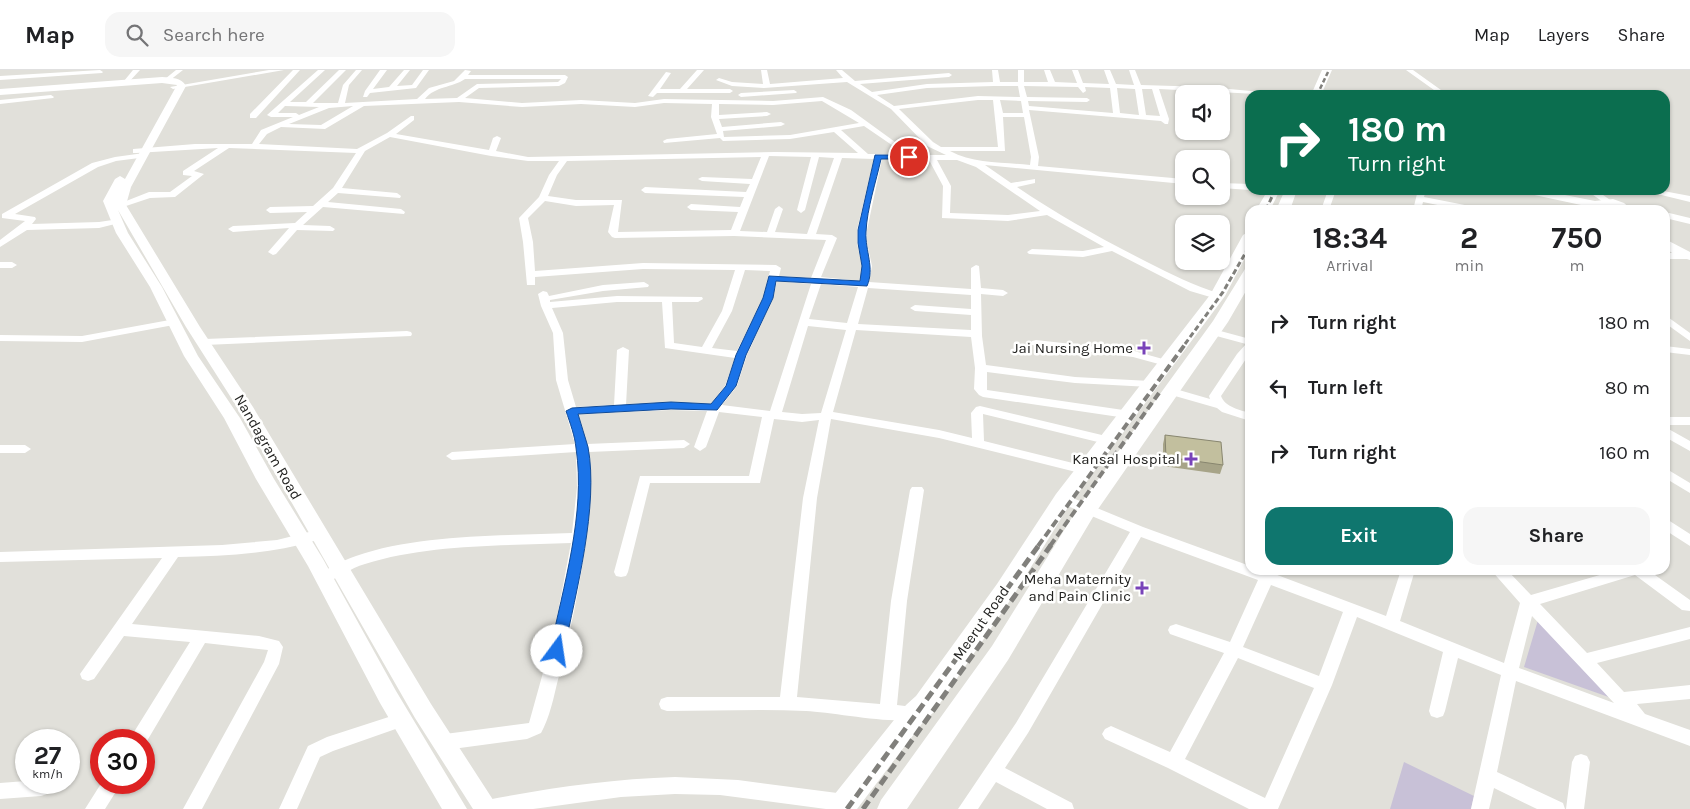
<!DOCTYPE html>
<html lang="en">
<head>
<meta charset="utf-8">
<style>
  body { margin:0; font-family:Karla,sans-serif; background:#f6f6f6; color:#202124; height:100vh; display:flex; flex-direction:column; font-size:19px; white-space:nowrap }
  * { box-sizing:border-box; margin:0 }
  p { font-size:16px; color:#757577 }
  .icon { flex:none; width:28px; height:28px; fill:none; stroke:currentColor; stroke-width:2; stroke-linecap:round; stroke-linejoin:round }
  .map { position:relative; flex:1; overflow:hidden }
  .sheet { position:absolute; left:1245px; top:135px; width:425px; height:370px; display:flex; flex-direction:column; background:#fff; border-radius:15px; box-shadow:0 1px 4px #0004 }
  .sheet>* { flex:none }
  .hud { position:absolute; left:1245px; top:20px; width:425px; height:105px; border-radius:15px; box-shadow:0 1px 4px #0004; background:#0b6e4f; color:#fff; overflow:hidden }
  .buttons { position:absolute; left:1175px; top:15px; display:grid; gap:10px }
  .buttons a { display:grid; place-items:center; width:55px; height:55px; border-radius:10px; background:#fff; box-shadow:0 1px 4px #0004; font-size:25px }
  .speed { position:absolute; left:15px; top:659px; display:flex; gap:10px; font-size:25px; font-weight:700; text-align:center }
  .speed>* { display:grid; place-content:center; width:65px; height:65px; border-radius:50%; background:#fff; box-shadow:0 1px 4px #0004; line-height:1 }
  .speed small { font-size:12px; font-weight:400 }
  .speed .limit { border:8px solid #d22; background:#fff; color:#111 }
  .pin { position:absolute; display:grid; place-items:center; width:42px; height:42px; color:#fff; margin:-21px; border:2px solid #fff; border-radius:50%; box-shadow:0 1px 5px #0007 }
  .me { position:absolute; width:55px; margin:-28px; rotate:14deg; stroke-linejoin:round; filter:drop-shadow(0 0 4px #0008) }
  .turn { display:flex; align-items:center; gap:18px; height:105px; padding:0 20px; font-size:22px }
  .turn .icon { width:65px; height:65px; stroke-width:2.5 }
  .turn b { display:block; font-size:35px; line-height:42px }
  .eta { display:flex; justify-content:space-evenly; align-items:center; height:85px; text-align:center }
  .eta b { font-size:30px; font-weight:700; line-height:35px }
  .button { display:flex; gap:10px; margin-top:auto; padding:10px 20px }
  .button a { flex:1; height:58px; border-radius:15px; background:#0f766e; color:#fff; font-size:20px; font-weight:700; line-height:58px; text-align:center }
  .button a+a { background:#f6f6f6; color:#202124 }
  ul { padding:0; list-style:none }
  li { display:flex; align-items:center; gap:15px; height:65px; padding:0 20px }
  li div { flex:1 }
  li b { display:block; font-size:19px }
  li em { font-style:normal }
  header { display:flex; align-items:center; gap:30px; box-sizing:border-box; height:70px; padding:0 25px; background:#fff; border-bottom:1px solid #e0e0e0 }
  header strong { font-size:24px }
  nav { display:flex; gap:28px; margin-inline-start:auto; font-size:18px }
  .search { width:350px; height:45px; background:#f6f6f6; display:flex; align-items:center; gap:12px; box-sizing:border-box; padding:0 18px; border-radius:15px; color:#757577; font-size:19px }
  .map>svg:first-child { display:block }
</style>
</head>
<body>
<header>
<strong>Map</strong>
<div class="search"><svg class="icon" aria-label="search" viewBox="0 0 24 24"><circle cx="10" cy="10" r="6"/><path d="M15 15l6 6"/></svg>Search here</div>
<nav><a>Map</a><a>Layers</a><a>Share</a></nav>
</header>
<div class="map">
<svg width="1690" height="739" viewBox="0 0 1690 739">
  <rect width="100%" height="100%" fill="#e1e0da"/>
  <path fill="#c8c1d7" d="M1538 550 1617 630 1524 597Z
    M1404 692 1474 726 1471 739H1390Z"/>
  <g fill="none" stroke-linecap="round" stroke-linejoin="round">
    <path fill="#fff" fill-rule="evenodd" d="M100 0 103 2 102 3 0 10V6Z
      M133 0H140L128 13H124V11Z
      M176 0H183L169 11H165V9Z
      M269 0H284L173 19 170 17Z
      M293 0H300L256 48H250V44Z
      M318 0H325L290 32H306L339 0H346L313 33H338L343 15 356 0H362L349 15 345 33 417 29 429 18 454 11 465 0 471 1 468 5H565L568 7 565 13 559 16 479 18 465 28 522 33 581 30 635 33 664 29 773 31 823 27 851 40 913 85H946L927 76 891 39 847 12 764 18 732 16 716 10 719 8 732 12 763 14 761 0H767L770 14 843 8 836 0H842L855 11 949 3 952 5 949 7 860 14 872 22 927 14 993 12 992 0H998L1000 12H1018V0H1024V12H1048L1044 0H1050L1055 12 1077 13 1072 0H1078L1083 13 1109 14 1104 0H1110L1116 14 1134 15 1129 0H1135L1141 15 1208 17 1272 23 1275 25 1159 19 1169 49 1168 54H1165L1161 51 1029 40 1039 87 1038 96 1184 109V114L985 95 1011 113 1035 109V113L1017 117C1058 145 1102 169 1147 192 1171 204 1194 216 1221 224L1222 226 1217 229 1190 221 1112 181 1083 187 1029 184 1027 182 1032 179 1083 181 1104 177 1047 145 1008 151 942 148 943 116 929 90 882 89 867 160V173L872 196 869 212 971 219V198L976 195 979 196 981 218 1003 220 1008 223 1003 226 981 224 982 266 986 295 1075 307 1150 311 1156 314 1150 317 1075 313 987 302V320L1130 341 1132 344 1126 348 983 327 979 325 974 319 975 298 971 267 856 260 833 342 939 360 972 368 971 343 976 337 980 336 1106 366 1112 370 1106 374 983 344 984 371 1089 397 1091 400 1089 403 1084 404 939 368 831 349 817 428 797 627 880 634 891 531 910 420 912 417H922L924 420 907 531 897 635 921 638 923 643 921 648C898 656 833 642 806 641 760 639 713 641 667 641L661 639 659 634 661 629 667 627H780L803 428 819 350 802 352 774 349 760 413H650L628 502 626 506 621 507 616 506 614 502 640 406H749L762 347 719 342 706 377 700 381 694 377 707 341 671 340 578 344 587 374 684 370 690 374 684 378 589 382C593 456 578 530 560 602 555 620 552 640 544 657L541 663 527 669 445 680 439 677 436 672 439 667 445 664 529 653 554 563 571 473C504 476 429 474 365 494 350 498 338 509 323 513L318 512 316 508 318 504C330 498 343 490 356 486 419 464 505 466 572 463L577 417 576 382 452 390 446 386 452 382 575 374 556 310 553 263 541 236 538 224 543 221 547 222 549 226 603 215 644 212 649 215 648 217 603 221 550 230V232L617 226 702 227 703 229 698 232H672L674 273 702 277 722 241 735 200 643 199 535 207V215H527L523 172 519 148 539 127 549 105 559 91H528L491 86 390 67 365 81 342 118 397 123 401 126 400 128 338 123 328 132 401 139 405 142 404 144 323 137 303 155 330 156 335 159 333 161 297 160 276 184 273 185 268 182 289 158 233 162 228 159 233 156 295 153 307 142 270 143 266 140 270 137 313 136 333 118 356 83 229 78 194 101 204 104 175 127 150 128 120 138 116 135 149 122H170L192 106 183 105V101L218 78 136 83H133V79L195 74H252L261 60 293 47H271L267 45ZM465 9H561L558 12 477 14 457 28 425 29C435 16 452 18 465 9ZM994 16H1018L1020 27 978 26 894 36 877 25 927 18ZM1024 16 1078 17 1083 23 1086 21 1085 17 1110 18 1113 43 1029 36 1028 31 1087 32 1090 30 1087 28 1027 27ZM1117 18 1135 19 1139 45 1120 43ZM1142 19H1152L1160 46 1146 45ZM978 30H993L998 77H941L933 72 899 39ZM1000 30 1021 31 1023 43H1003ZM822 31 859 53 790 65 724 67 723 61 781 56 785 54 781 52 722 57 719 49 767 46 771 44 767 42 719 45V34L773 35ZM459 32 522 37 581 34 635 37 664 33 712 34 711 47 717 64 667 69 663 71 664 73 720 68 723 71 790 69 834 62 858 83 775 82 528 87 496 81 501 68 497 66 493 68 489 80 396 64 414 50V46H411L387 63 357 79 259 74 267 64 281 57 325 59 364 36ZM285 36 319 37 299 45 296 43H278ZM353 36 321 55 289 54 329 38ZM1003 47H1024L1031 87 1030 95C1003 92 974 94 950 81H1005ZM864 56 905 84H868L841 60ZM769 86 811 87 797 140 801 143 805 140 819 87 834 88 807 164 775 162 783 139 779 136 775 139 767 162 740 161ZM761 87 752 109 702 107 698 109 702 111 750 114 746 122 645 117 641 120 645 123 744 127 740 137 691 134 687 137 691 140 738 142 731 160 618 162 622 130H576L548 126 557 105 567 91ZM842 88 874 89 857 160V173L862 196 860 211 821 207 837 168 832 165 816 164ZM937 90H957L976 97 1040 141 1008 145 950 143 951 116ZM545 131 576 136 614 135 608 162 612 167 615 168 734 166 826 170 811 208 779 206 781 198 776 195 643 193 535 201 533 172 528 148ZM745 200 770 201 763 228 737 281 712 278 732 241ZM777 211 811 214 770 341 722 335 737 316 747 285 773 228ZM821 214 858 217 847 253 809 249ZM868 218 971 225V239L915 235 910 238 915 241 971 245V260L858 254ZM617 232H662L665 278 735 288 725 316 711 334 671 332 626 335 629 280 623 277 617 280 614 335 576 337 568 310 563 263 552 238ZM808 256 846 260 821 343 802 344 782 342Z
      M380 0H387L373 19 389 17 404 0H410L397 16 412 15 423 0H429L416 18 370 23 367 27H363L365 21Z
      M697 0H704L687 19H730L733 21 730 23H657L653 27 648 26 666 2 671 3 660 19H680Z
      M1406 0H1413L1448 25H1441Z
      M794 20 797 22 796 23 741 27 738 25 741 23Z
      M51 25 54 27 53 28 0 34V30Z
      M144 83H147V87L116 91 98 97 15 144 35 147 36 149 32 154 99 152 119 149V153L99 158 27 160 0 177V170L25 151 2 148V144L92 93 115 87Z
      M1221 113 1250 114V120L1221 118Z
      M1328 120H1336L1329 140H1321Z
      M1418 120H1426L1424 127 1475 137 1479 140H1462L1423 132 1421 140H1413Z
      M1586 120H1596L1613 132 1606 134Z
      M1641 120H1658L1690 126V132Z
      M1665 183H1690V189H1665Z
      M0 192H12L17 195 12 198H0Z
      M1665 245 1690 263V271L1665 253Z
      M175 249 180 252 179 254 82 272 0 271V265L82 266Z
      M1213 259 1250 269V283L1221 326C1225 337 1240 340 1250 343V351L1222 342 1217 338 1168 324 1166 322 1172 318 1210 329 1209 326 1237 284 1246 274 1209 264 1208 262Z
      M407 261 411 262 412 264 411 266 205 275 200 272 205 269Z
      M1036 270 1134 281 1170 291 1172 293 1166 296 1133 287 1032 275 1031 273 1032 271Z
      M1665 276 1690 279V285L1665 282Z
      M1665 347H1690V355H1665Z
      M1665 357 1690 371V381L1665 367Z
      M0 375H25L31 379 25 383H0Z
      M1665 398 1690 413V423L1665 408Z
      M1063 424 1143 457 1250 496V500H1262L1272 503 1386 546 1401 500H1415L1400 551 1504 593 1520 533 1491 500H1507L1531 525 1617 500H1648L1690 530V541L1682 540 1635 505 1540 534 1587 583 1690 557V569L1597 593 1624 622 1690 615V629L1637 634 1645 644 1690 660V676L1516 611 1497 702 1563 733 1565 739H1537L1494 718 1489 739H1471L1501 605 1458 588 1445 641 1443 646 1437 648 1431 646 1429 641 1443 582 1357 547 1332 615 1278 739H1249L1168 698 1105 669 1102 664 1105 659 1111 656 1170 682 1224 583 1170 564 1168 560 1170 556 1176 554 1230 572 1258 510 1141 467 1028 663 1005 698 1072 733 1074 739H1047L996 712 978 739H958L1016 653 1130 462 1058 432 1056 429 1058 426ZM1271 515 1343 542 1319 606 1243 577ZM1532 546 1614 633 1519 598ZM1238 588 1314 618 1265 728 1185 689Z
      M1665 448 1690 464V476L1665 460Z
      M309 462 314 463 316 467 314 471C270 484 223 486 178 487L132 554 259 566 279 571 283 577 279 594 202 739H183L264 592 268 580 205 573 144 676V670H129L190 572 124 566 94 609 88 611 82 609 80 604 162 488 0 492V482L222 475 277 470Z
      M401 643 407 645 410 650 407 655 333 681 320 687 297 739H279L308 676 327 667Z
      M1581 684 1587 686 1590 692 1584 739H1566L1572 692 1575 686Z
      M675 707 738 710 845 724 852 727 854 733 852 739H826L720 725 675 724 621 727 533 739H478L480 733 487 730C549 718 611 709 675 707Z
      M26 711V712H48L50 718 47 724 41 726 0 729V713Z
      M102 712H122L105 739H85Z"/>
    <path fill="#fff" fill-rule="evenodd" d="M162 7C172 8 181 7 186 16L131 117 126 135 200 257 253 337 431 634 499 739H473L415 648 237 337 186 257 118 140 128 163 162 217 198 286 240 348 274 409 323 489 396 621 467 739H442L380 633 308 496 256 409 224 348 184 286 150 217 116 163 103 131 115 109 120 106 125 109 177 15 162 13 0 25V19Z
      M1519 120H1540L1595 131 1613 129 1624 133 1632 140H1619L1606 135 1611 140H1598L1595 138 1520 122Z
      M1665 142 1690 148V154L1665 148Z
      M1665 169 1690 182V190L1675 185 1665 178Z"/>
    <path fill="#fff" fill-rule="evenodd" d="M1322 0H1332L1321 25H1311Z
      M1268 120H1280L1270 140H1256Z
      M1285 120H1297L1290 140H1276Z
      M1250 161V178L1225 226 1070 434 1013 526 934 642 924 651 857 739H826L830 730 906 635 916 626 997 514 1056 424 1210 225 1243 165Z
      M1250 198V214L1228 252 1096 442 1008 590 907 739H877L881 730 992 576 1081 433 1213 251 1245 199Z"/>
    <path stroke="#81807c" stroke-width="2.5" stroke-dasharray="4.5 2.5" stroke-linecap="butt" d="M1317 25 1329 0"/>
    <path stroke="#81807c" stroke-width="3" stroke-dasharray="5.5 3" stroke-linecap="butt" d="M1266 140 1275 120
      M1185 274 1223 222 1250 175"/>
    <path stroke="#81807c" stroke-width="4" stroke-dasharray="8 4" stroke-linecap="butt" d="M1038 476 1186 273
      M1050 476 1159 323"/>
    <path stroke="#81807c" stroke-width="5" stroke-dasharray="10 5" stroke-linecap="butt" d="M847 739 1039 475
      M863 739 1051 475"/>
  </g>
  <path fill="#a7a488" d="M1165 365 1223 395 1220 404 1163 396V374Z"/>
  <path fill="#c2bf9e" stroke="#88866f" d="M1165 365 1221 372 1223 395 1166 387Z"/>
  <path fill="#1a73e8" stroke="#114b97" d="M875 85H909L913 87 909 89H881C876 112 867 138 866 162 865 181 875 198 867 216L776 211 773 228 746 285 736 316 717 340 671 339 578 344C581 355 585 366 588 377 599 435 576 522 564 581L562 585 557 586 552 585 550 581C563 517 586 443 576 378 575 366 570 353 566 341L572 338 671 332 711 334 726 316 736 285 763 228 769 206 860 211 862 196 858 173V160Z"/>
  <g fill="#7843b9" stroke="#fffffe" stroke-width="2">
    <path d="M1141.5 270.5h5v5h5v5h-5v5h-5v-5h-5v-5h5z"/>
    <path d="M1188.5 381.5h5v5h5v5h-5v5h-5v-5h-5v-5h5z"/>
    <path d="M1139.5 510.5h5v5h5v5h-5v5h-5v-5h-5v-5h5z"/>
  </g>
  <g text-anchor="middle" stroke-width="5" stroke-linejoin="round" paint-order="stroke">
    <g font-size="15" fill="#222220" stroke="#fffffe" text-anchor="end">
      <text x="1133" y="283">Jai Nursing Home</text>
      <text x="1180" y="394">Kansal Hospital</text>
      <text x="1131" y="514">Meha Maternity<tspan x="1131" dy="17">and Pain Clinic</tspan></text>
    </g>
    <g font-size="15" fill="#222220" stroke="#fffffe">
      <text transform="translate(268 377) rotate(60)" y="5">Nandagram Road</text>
      <text transform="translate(981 553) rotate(-55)" y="5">Meerut Road</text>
    </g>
  </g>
</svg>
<div class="buttons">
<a><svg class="icon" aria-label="sound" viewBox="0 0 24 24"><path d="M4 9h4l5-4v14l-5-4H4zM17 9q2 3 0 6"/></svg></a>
<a><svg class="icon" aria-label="search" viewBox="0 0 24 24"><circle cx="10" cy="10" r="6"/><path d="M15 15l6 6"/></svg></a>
<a><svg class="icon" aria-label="layers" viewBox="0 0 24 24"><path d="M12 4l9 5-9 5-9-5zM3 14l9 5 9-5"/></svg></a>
</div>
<div class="speed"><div>27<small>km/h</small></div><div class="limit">30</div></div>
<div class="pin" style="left:909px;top:87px;background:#d93025"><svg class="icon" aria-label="arrive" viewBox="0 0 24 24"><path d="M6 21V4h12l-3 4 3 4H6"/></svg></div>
<svg class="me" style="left:557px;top:581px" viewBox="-20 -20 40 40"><circle r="19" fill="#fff"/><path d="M0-13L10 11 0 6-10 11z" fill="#1a73e8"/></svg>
<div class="hud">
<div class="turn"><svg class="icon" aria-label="right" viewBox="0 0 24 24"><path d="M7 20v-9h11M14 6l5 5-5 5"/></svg><div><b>180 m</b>Turn right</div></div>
</div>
<section class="sheet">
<div class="eta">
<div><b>18:34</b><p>Arrival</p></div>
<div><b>2</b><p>min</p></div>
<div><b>750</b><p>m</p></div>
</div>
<ul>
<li><svg class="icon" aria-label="right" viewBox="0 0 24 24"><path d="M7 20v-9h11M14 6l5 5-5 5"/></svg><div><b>Turn right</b></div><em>180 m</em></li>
<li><svg class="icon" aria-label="left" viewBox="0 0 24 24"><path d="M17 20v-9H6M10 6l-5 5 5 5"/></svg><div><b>Turn left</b></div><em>80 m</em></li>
<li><svg class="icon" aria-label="right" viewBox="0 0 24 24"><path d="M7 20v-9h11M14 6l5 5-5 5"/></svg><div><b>Turn right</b></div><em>160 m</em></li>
</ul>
<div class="button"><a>Exit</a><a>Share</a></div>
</section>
</div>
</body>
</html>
